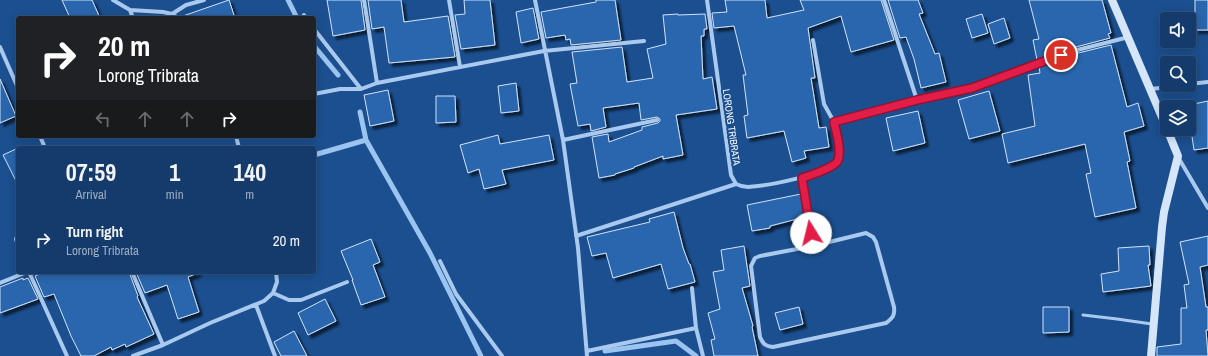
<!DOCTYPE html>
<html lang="en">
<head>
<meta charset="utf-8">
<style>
  body { margin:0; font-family:"Archivo Narrow",sans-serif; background:#214673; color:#f1f3f6; height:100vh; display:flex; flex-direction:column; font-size:15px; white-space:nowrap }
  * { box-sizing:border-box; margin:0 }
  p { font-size:13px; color:#9dadc1 }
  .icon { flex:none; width:22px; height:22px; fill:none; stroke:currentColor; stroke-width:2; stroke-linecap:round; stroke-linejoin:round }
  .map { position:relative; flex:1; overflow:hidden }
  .side { position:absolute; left:16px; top:146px; width:300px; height:128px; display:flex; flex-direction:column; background:#143b6b; border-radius:4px; box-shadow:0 2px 10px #0003,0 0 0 1px #33557e }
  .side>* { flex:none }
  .top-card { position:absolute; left:16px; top:16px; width:300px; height:122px; border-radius:4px; box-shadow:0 2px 10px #0003,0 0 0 1px #33557e; background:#202124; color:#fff; overflow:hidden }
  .controls { position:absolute; left:1160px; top:12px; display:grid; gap:8px }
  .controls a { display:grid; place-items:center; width:36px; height:36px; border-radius:4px; background:#143b6b; box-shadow:0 2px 10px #0003,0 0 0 1px #33557e; font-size:20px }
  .pin { position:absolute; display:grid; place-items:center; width:34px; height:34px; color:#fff; margin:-17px; border:2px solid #fff; border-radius:50%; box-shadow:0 1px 4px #0007 }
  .me { position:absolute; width:44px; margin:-22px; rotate:351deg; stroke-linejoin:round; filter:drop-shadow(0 0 3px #0008) }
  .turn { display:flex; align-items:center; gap:14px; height:84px; padding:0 16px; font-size:18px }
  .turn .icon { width:52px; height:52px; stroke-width:2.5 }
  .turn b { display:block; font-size:28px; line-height:34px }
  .lanes { display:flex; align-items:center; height:38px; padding:0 16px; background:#0003; justify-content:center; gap:20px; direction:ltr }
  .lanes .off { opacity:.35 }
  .eta { display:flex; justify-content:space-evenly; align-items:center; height:68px; text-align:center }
  .eta b { font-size:24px; font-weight:700; line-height:28px }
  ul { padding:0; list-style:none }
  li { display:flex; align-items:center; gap:12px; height:52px; padding:0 16px }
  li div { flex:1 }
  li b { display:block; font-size:15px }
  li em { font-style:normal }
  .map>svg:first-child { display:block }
</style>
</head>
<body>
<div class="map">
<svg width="1208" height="356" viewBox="0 0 1208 356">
  <defs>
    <filter id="shadow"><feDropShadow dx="3.5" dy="3.5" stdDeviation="1" flood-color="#0009"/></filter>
  </defs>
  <rect width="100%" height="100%" fill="#1b4f8f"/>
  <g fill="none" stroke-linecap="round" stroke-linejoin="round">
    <path stroke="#9cc4f0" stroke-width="5" d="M288 0 297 18
      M314 46 338 75
      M360 112 366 140 430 253 481 356
      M314 155 366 140
      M605 351 676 341 696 356"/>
  </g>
  <path fill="#2a66ad" stroke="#cfe3fa" filter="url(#shadow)" d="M62 0H92L100 18H70Z
    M229 0 235 18H183V16Z
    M327 0H361L365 30 333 36Z
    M368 0H401L404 22 448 16 455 57 389 63 384 27 372 29Z
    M464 0H490L495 45 461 49 455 15 465 14Z
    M596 0H615L621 40 571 45 570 39 566 40 565 35 546 38 541 12 596 2Z
    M725 0H765L767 18 804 10 800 0H881L894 40 851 52 841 16 808 28 815 78H811L819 128 826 127 829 147 804 151 806 158 792 162 784 131 747 138 744 116 748 115 743 75H746L734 26 714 28 712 13 727 12Z
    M888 0H918L923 13 919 14 935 54 939 53 946 82 921 88 914 59 906 37 900 38Z
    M1029 0H1102L1111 33 1108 34 1110 38 1072 48 1037 60 1033 40 1039 39Z
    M1195 0H1208V30H1195Z
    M533 8 539 39 521 43 516 12Z
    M678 14V15L705 14 707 29H704V36H701L703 79 712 77 717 109 676 115 683 155 663 159V156L634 167V168L615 174V175L599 178 592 137 608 134 609 142 642 130V127L658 123 660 121V119L657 117 641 120 639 103 603 108 606 127 591 131 590 124 578 126 570 84 577 83 572 52 622 47 627 82 653 78 647 49 666 44 663 15Z
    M982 14 988 33 972 38 966 19Z
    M1004 18 1010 38 994 44 988 24Z
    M1111 45 1127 107 1138 103 1144 126 1124 132 1130 161 1127 162 1136 208 1095 217 1086 174 1091 173 1085 144 1008 163 1002 134 1035 126 1028 75 1040 73 1039 67 1074 54Z
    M0 79 16 116 0 123Z
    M516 83 519 111 501 113 498 86Z
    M388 90 394 121 370 126 364 95Z
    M989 91 1000 131 969 139 958 100Z
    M436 96H455L456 122 436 123Z
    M1208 101V148L1194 150 1190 123 1189 124V105Z
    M918 111 925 143 893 151 886 118Z
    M498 135 500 144 549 135 554 160 502 170 506 184 484 189 479 169 468 173 460 145Z
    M18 148V185L3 155Z
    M801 194 805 217 770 226V228L752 231 747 205Z
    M674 212 683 248 689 264H690L695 282 668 289 661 264 613 278 606 253 592 256 587 237 650 222 649 219Z
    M1208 236V265L1200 267 1206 307H1208V330H1206L1208 356H1157V347L1181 344V308H1187L1184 285 1189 284 1180 242Z
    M371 239 380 262 373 265 385 297 361 305 352 280H353L341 251Z
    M744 246 750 286 742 288 753 326 752 327 758 356H714L711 340 715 339 708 313 720 309 713 272 724 270 721 250Z
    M1149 246 1150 265H1148L1151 286 1103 292 1101 274 1119 271 1118 248Z
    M45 272H129L138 296 137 297 154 334 126 347 125 344 112 350 111 347 94 356H81L71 336 54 294 44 297 35 276Z
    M136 272H198V273L188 277 199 312 178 319 167 285 145 293Z
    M23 278V280L28 278 38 299 0 313V287Z
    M325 299 336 321 308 335 298 313Z
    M799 307 803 324 780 330 775 313Z
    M1043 307H1069V332L1043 333Z
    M294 331 307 356H281L274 342Z"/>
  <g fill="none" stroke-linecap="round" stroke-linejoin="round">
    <path stroke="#a9c9ee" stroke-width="3" d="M1083 315 1117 319 1152 324"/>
    <path stroke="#a9c9ee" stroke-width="4" d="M113 0 130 10 163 12 172 14 178 18
      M364 0 377 83
      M449 0 460 67
      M535 0 563 140 578 248 587 356
      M707 0 731 175 736 184C740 186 744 187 748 187 765 186 828 175 837 161 843 152 836 132 834 122L917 100 972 87 1073 51 1129 37
      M884 0 917 100
      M130 10 133 18
      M172 14 186 5 204 0
      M304 15 306 18
      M314 29 361 89
      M813 40 824 104 834 122
      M0 47 18 88
      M1189 84 1208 82
      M1151 89 1184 85
      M314 94 340 89H361L377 83 544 51 644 41
      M40 136 45 148
      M236 136 239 148
      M563 140 657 120
      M1178 157 1208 208
      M802 178 813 246
      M866 233 873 237 876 242 894 307C895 315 893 318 886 323L773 347C765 346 763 344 760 337L751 266 755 258 760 256 813 246Z
      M18 235 16 239 18 245
      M576 236 736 184
      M440 261 456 294 502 356
      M29 272 67 356
      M132 272 163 345
      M0 283 27 272
      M692 288 696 328
      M273 293 289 300H301L347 282
      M256 305 275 356
      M587 351 696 328 703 356
      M133 356 163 345 210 323 264 301 273 293 277 282 276 272"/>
    <path stroke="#d6e6fa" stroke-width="8" d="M1112 0 1167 129
      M1151 356 1162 227 1164 212 1178 156 1167 129"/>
  </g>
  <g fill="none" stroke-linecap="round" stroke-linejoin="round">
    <g stroke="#92132f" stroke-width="10">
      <path id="route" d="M811 233 802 178C811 175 831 169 837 162 843 153 836 132 834 122L917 100 972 88 1061 55"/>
    </g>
    <use href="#route" stroke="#e11d48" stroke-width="7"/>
  </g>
  <g text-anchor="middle" stroke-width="4" stroke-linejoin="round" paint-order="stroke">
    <g font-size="10" fill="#fff" stroke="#1b4f8f">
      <text transform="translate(732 127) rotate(82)" y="4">LORONG TRIBRATA</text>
    </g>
  </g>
</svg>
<div class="controls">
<a><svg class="icon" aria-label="sound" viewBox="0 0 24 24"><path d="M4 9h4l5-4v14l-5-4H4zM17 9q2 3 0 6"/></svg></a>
<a><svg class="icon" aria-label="search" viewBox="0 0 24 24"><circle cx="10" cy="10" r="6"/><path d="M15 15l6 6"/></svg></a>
<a><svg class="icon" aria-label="layers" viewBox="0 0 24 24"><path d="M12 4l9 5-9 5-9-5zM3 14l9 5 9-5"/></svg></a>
</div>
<div class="pin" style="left:1061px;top:55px;background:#d93025"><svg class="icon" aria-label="arrive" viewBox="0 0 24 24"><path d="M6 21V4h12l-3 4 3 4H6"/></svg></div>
<svg class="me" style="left:811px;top:233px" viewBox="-20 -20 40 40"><circle r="19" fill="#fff"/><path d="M0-13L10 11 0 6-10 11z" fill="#e11d48"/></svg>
<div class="top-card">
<div class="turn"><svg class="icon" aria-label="right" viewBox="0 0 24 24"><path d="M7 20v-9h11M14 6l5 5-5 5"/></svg><div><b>20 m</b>Lorong Tribrata</div></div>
<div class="lanes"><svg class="icon off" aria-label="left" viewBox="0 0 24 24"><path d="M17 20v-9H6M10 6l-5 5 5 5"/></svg><svg class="icon off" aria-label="ahead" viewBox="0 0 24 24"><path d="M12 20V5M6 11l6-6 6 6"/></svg><svg class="icon off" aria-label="ahead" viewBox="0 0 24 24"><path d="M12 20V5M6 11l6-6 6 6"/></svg><svg class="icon" aria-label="right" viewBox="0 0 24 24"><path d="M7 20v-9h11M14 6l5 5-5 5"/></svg></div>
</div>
<section class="side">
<div class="eta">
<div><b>07:59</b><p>Arrival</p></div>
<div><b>1</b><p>min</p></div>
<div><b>140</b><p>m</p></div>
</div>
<ul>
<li><svg class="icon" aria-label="right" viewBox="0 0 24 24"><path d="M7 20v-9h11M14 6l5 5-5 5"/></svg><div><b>Turn right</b><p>Lorong Tribrata</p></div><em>20 m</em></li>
</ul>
</section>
</div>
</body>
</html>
